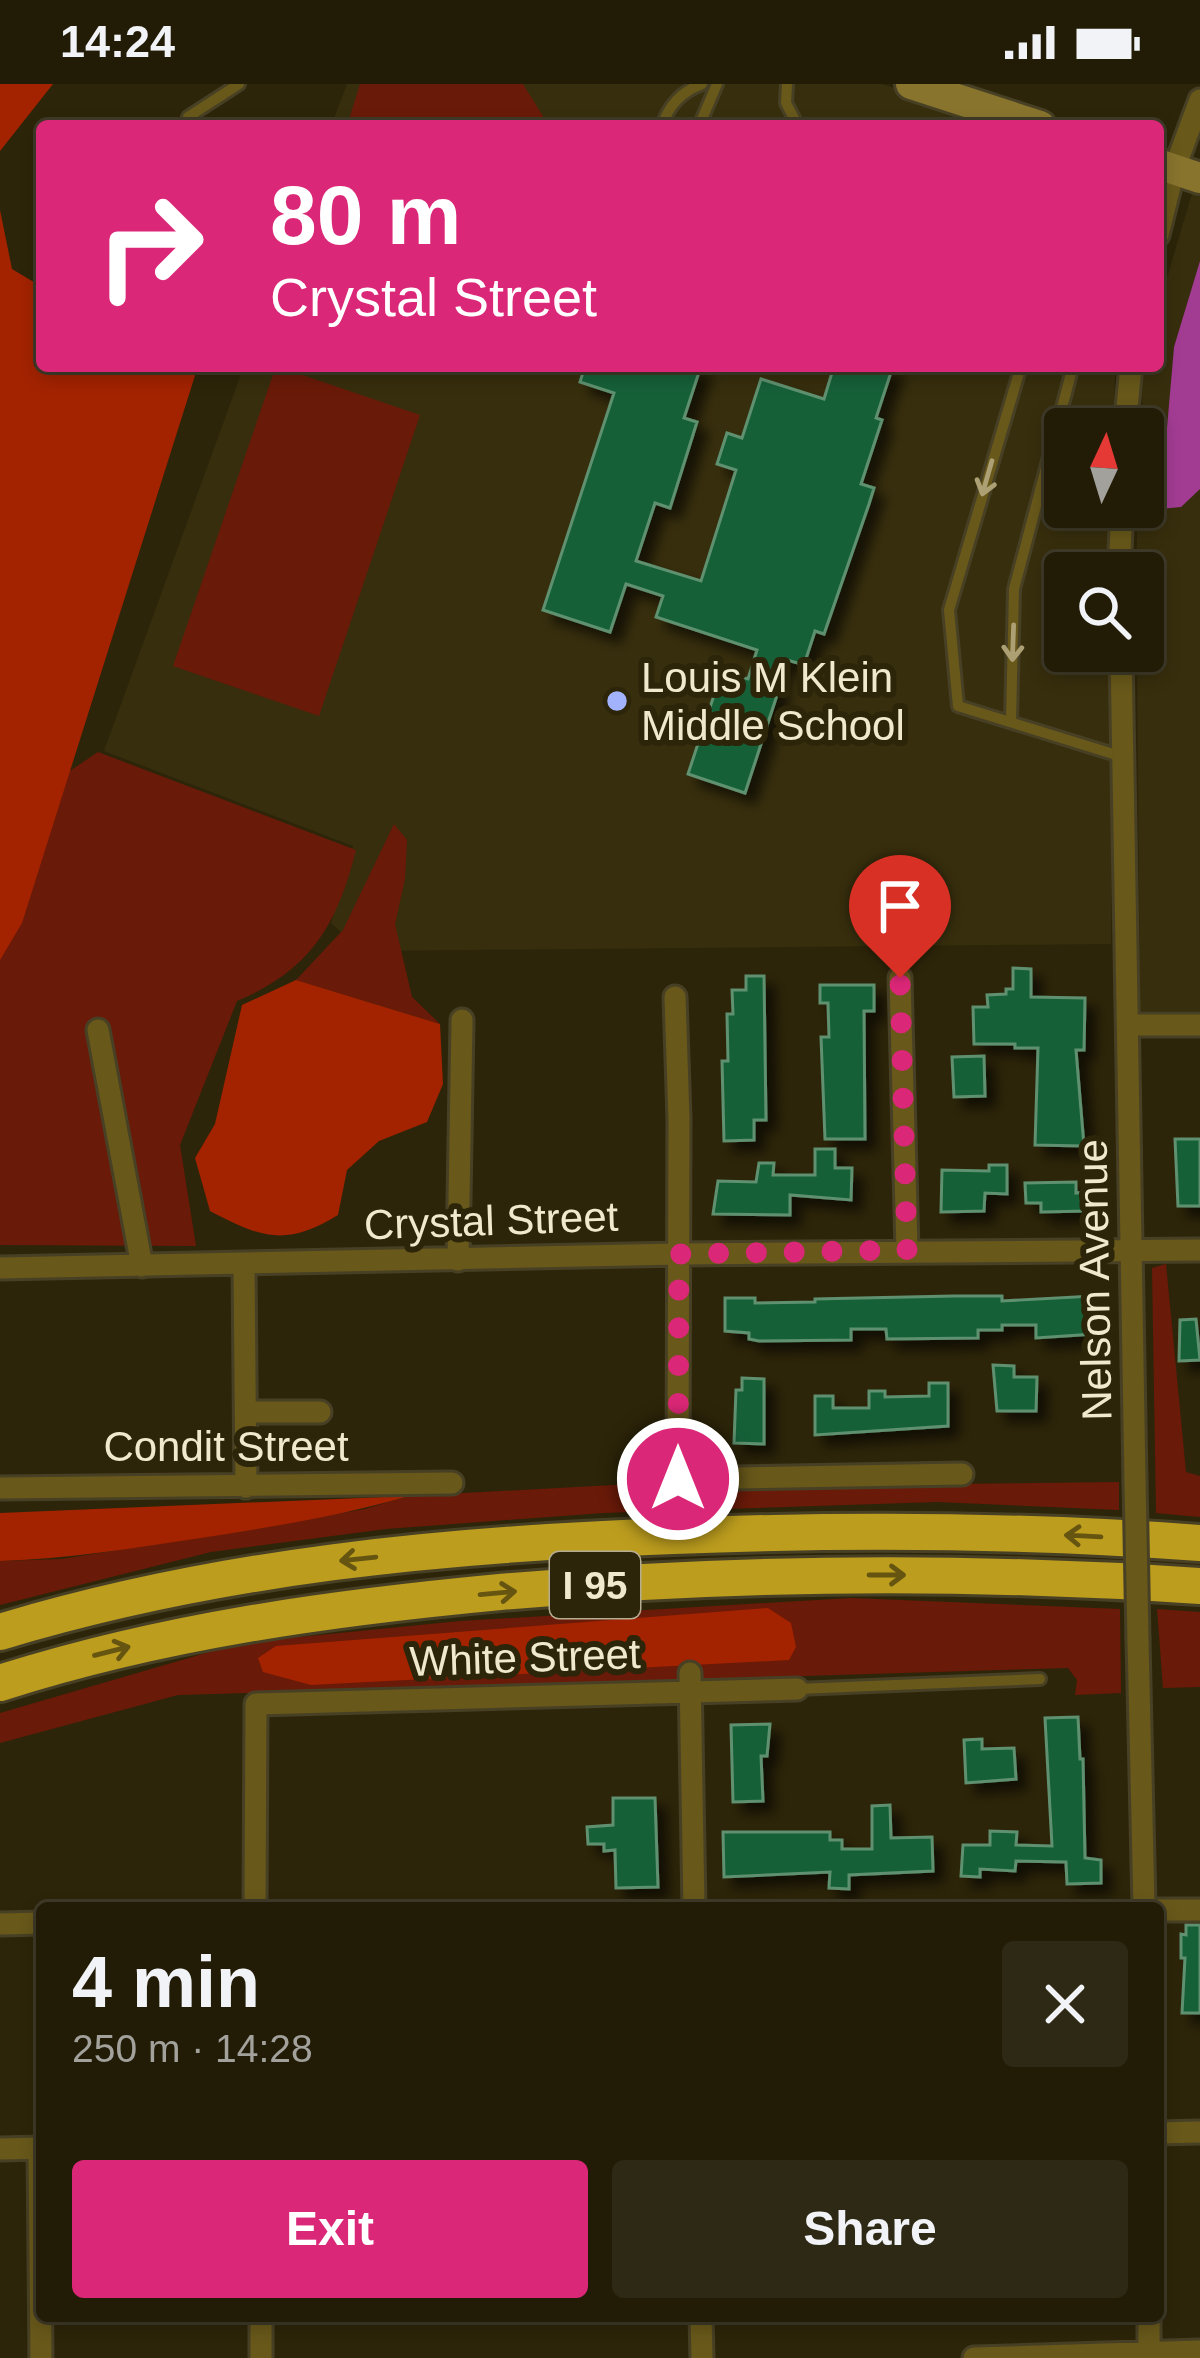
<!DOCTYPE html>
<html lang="en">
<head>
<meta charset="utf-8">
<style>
  body { margin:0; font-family:Arial,sans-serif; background:#2e2915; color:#f1f3f6; height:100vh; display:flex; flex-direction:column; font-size:45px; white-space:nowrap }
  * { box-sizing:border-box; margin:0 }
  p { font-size:39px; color:#a2a19b }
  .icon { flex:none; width:66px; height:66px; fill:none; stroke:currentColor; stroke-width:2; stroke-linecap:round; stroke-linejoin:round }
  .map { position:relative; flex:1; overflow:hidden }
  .side { position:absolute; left:36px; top:1818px; width:1128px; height:420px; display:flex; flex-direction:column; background:#221c07; border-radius:12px; box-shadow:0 6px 18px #0003,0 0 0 3px #3f3a28 }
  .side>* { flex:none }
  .hud { position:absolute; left:36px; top:36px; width:1128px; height:252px; border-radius:12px; box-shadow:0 6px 18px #0003,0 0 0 3px #3f3a28; background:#db2777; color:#fff; overflow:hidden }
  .needle { width:78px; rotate:4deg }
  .fabs { position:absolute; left:1044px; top:324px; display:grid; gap:24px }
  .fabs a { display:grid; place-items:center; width:120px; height:120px; border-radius:12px; background:#221c07; box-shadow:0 6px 18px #0003,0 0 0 3px #3f3a28; font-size:60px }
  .pin { position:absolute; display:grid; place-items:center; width:102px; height:102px; color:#fff; margin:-123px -51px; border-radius:50% 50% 50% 0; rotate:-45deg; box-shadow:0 0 12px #0007 }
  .pin .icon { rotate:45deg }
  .me { position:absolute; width:132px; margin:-66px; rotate:0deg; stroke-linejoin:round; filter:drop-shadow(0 0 9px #0008) }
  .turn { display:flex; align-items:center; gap:42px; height:252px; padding:0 36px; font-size:54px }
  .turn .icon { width:156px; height:156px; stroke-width:2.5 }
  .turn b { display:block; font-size:84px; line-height:102px }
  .round { display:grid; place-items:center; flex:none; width:126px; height:126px; border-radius:12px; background:#2e2915 }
  .headline { display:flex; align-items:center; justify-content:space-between; height:204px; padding:0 36px }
  h1 { font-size:72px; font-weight:800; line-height:90px }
  .action { display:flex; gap:24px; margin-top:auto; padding:24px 36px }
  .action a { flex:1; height:138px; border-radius:12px; background:#db2777; color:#fff; font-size:48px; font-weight:800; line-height:138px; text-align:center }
  .action a+a { background:#2e2915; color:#f1f3f6 }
  .status { display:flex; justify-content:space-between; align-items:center; height:84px; padding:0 60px; background:#221c07; direction:ltr }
  .status svg { height:33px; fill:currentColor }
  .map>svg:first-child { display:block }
</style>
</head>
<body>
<div class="status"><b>14:24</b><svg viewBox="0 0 49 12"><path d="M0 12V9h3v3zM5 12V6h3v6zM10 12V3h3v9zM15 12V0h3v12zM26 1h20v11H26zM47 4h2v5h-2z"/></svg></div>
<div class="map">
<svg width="1200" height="2274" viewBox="0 0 1200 2274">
  <defs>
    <filter id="shadow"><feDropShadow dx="10" dy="10" stdDeviation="6" flood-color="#0009"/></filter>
  </defs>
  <rect width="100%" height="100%" fill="#2d2509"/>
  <path fill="#372e0d" d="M347 0H882L1011 42H331Z
    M1196 96 1200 98V927H1140L1137 567H1143V489H1137V423H1143L1142 282H1158V224Z
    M244 282H1115L1114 345H1065V423H1114L1113 489H1065V567H1113L1111 860 361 867 331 839 353 762 104 667Z"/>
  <path fill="#6a1a08" d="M360 0H523L549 42H347Z
    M276 282 420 331 319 632 173 582Z
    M98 668 356 766C337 841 311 886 237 917L180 1061 196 1162 0 1161V834L58 695Z
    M394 740 407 756 405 795 395 840 412 913 440 940 296 896 343 846Z
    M1166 1180 1186 1388 1200 1392V1433L1156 1429 1152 1184Z
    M669 1398 681 1403 1119 1398V1426L937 1418 603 1429 386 1445 211 1468 0 1521V1477L61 1475 243 1447 365 1425 409 1412Z
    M851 1514 1120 1525 1121 1609 1075 1611 1077 1596 1068 1584 178 1611 0 1659V1629L240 1559 460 1537Z
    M1157 1525 1200 1528V1603L1163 1604Z"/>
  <path fill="#a32300" d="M0 0H53L0 67Z
    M0 126 12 185 42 203V282H198L22 839 0 876Z
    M296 896 440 940 443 1000 427 1038 379 1057 347 1086 338 1131C286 1163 261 1154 210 1127L195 1074 215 1040 242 921Z
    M409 1412C341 1432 271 1443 201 1454 134 1464 68 1475 0 1477V1429Z
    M768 1524 791 1539 796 1563 789 1576 311 1601 263 1588 258 1574 276 1562Z"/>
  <path fill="#a23c93" d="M1200 177V405L1181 423 1160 425 1174 263Z"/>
  <path fill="#136137" stroke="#5f916f" stroke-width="3" filter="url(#shadow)" d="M585 282H701L684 334 697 338 670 424 655 419 636 477 701 497 736 386 717 380 727 349 742 354 761 295 824 315 834 282H893L876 334 882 336 861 400 874 404 869 420 824 550 815 547 804 581 784 575 775 604 779 605 745 709 688 690 722 587 748 595 757 566 656 533 663 512 626 500 610 548 543 526 614 309 580 298Z
    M1013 884 1031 885V913L1085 914 1084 966H1076L1084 1062 1035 1061 1038 964H1015V960H974L973 923H988L987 911 1006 910V905H1013Z
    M746 892H764L766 1036H754V1056L724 1057 722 977H728L727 930H733L732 906H746Z
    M820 901H874V927H864L865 1055H825L821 953H829L828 919H820Z
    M984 972 985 1012 954 1013 952 973Z
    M1175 1055H1200V1122H1178Z
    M815 1065H835V1084H852L851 1116 790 1111V1131L713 1130 718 1097 756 1098 759 1079H774L773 1091H815Z
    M989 1081H1007V1110L985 1109 984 1127 941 1128 942 1086 989 1087Z
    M1076 1098V1109L1086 1108V1127L1041 1128V1119H1026L1025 1099Z
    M954 1212H1002V1217L1093 1212 1094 1250 1036 1254V1241H1002V1246H978V1254L887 1255 886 1245H851V1256L759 1257 749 1255V1249L725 1247V1214H755V1219L815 1218V1215Z
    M1196 1235 1200 1276 1179 1277 1180 1236Z
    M993 1281 1014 1282V1293H1037L1036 1327H997Z
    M742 1294 764 1295V1360L734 1359 736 1306H742Z
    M929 1299H948V1342L815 1351V1312H833V1324H869V1307H885V1313L929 1312Z
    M1078 1633 1080 1675H1083L1085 1774 1101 1776V1799L1067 1800 1066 1778 1016 1777 1015 1787 980 1785V1793L961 1792 963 1761H990V1747L1017 1748 1016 1761 1052 1762 1045 1634Z
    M770 1640 767 1672H761L763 1717 733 1718 731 1641Z
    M982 1655V1665L1014 1664 1016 1695 966 1699 964 1656Z
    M613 1714H655L658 1803 616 1804 615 1766 604 1767V1760H588L587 1743 613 1741Z
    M890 1721 891 1754 932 1753 933 1787 849 1791V1805L829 1804 830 1788 724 1793 723 1748H830V1756H842V1765H872V1722Z
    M1186 1841H1200V1929H1182L1185 1874H1181V1850L1186 1851Z"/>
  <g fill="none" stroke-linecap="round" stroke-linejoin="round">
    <g stroke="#484024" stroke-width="16">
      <path id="lane" d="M787 0 786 19 798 42
        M188 33 239 0
        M662 42C669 21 681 8 702 0
        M699 42 717 0
        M1021 282 949 526 958 622 1123 673
        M1011 638 1014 505 1073 282
        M797 1605 1040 1595"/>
    </g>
    <g stroke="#484024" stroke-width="27">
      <path id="street" d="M1158 151 1174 86 1200 16
        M1125 345 1131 282
        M1119 489 1122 423
        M1121 567 1135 1397
        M900 894 907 1166
        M675 913 679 1035 678 1395 962 1390
        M1128 941H1200
        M98 946 142 1182
        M458 1176 462 936
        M244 1181 246 1403
        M0 1184 679 1170 1200 1166
        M247 1328H320
        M0 1404 452 1399
        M1138 1556 1144 1824
        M690 1589 694 1824
        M255 1824 256 1620 797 1605
        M1158 1826H1200
        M0 1840 42 1839
        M1158 2049 1200 2048
        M39 2064 41 2274
        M0 2065 42 2064
        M261 2232V2274
        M701 2232 702 2274
        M1149 2232V2274
        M974 2274 1200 2267"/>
    </g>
    <g stroke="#484024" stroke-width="36">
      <path id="secondary" d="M911 0 1040 42
        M1158 80 1200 94"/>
    </g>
    <g stroke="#484024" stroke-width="42">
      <path id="highway" d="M0 1548C219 1482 445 1460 673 1452 849 1445 1025 1446 1200 1459
        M0 1599C163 1547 330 1524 500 1508 733 1488 967 1486 1200 1502"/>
    </g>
    <use href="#lane" stroke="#68581a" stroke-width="10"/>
    <use href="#street" stroke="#68581a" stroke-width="21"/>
    <use href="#secondary" stroke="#88742d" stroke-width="30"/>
    <use href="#highway" stroke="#bc9d1e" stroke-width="36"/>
    <g stroke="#484024" stroke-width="27" stroke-linecap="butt">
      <path id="street-bridge" d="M1135 1397 1138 1556"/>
    </g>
    <use href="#street-bridge" stroke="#68581a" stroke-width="21"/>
  </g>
  <defs><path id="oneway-shaft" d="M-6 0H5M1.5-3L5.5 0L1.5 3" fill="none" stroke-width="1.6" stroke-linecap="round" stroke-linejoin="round" transform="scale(3)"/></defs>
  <g stroke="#aca074">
    <use href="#oneway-shaft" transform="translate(987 394) rotate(106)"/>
    <use href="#oneway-shaft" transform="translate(1013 559) rotate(92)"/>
  </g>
  <g stroke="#651">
    <use href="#oneway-shaft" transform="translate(1083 1452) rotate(-177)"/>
    <use href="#oneway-shaft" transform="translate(358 1475) rotate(174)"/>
    <use href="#oneway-shaft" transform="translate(887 1491)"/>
    <use href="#oneway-shaft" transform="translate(498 1509) rotate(-5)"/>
    <use href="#oneway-shaft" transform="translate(112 1567) rotate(-14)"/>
  </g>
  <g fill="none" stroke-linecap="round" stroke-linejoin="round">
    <path stroke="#db2777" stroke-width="21" stroke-dasharray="0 37.8" d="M678 1395 679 1170 907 1166 900 894"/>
  </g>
  <circle fill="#a2b2fd" stroke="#2d2509" stroke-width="4.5" cx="617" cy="617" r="12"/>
  <g text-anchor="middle" stroke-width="12" stroke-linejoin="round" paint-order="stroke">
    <rect fill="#2d2509" stroke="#b6ae92" stroke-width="3" x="550" y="1468" width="90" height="66" rx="9"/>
    <g font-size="39" font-weight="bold" fill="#f0e9cd">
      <text x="595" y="1515">I 95</text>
    </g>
    <g font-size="42" fill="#f0e9cd" stroke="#2d2509" text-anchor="start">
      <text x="641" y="608">Louis M Klein<tspan x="641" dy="48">Middle School</tspan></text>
    </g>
    <g font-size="42" fill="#f0e9cd" stroke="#2d2509">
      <text transform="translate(491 1136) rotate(-2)" y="15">Crystal Street</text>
      <text transform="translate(1094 1196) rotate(-91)" y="15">Nelson Avenue</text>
      <text x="226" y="1377">Condit Street</text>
      <text transform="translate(525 1573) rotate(-2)" y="15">White Street</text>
    </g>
  </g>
</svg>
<div class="fabs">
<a><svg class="needle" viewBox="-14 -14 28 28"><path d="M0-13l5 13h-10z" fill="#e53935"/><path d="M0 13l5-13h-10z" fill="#a2a19b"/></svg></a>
<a><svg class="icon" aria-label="search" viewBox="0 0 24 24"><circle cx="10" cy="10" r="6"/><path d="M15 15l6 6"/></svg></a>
</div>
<div class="pin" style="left:900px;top:894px;background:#d93025"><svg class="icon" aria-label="arrive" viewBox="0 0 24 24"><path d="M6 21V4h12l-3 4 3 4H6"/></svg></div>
<svg class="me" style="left:678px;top:1395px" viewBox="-20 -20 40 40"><circle r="17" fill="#db2777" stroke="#fff" stroke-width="3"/><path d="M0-11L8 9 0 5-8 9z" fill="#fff"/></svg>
<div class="hud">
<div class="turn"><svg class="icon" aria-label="right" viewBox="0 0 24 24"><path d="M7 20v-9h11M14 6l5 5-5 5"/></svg><div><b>80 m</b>Crystal Street</div></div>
</div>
<section class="side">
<div class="headline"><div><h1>4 min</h1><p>250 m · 14:28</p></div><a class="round"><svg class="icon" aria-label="close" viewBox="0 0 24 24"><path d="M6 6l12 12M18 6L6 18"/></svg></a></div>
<div class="action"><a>Exit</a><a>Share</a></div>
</section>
</div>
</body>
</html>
